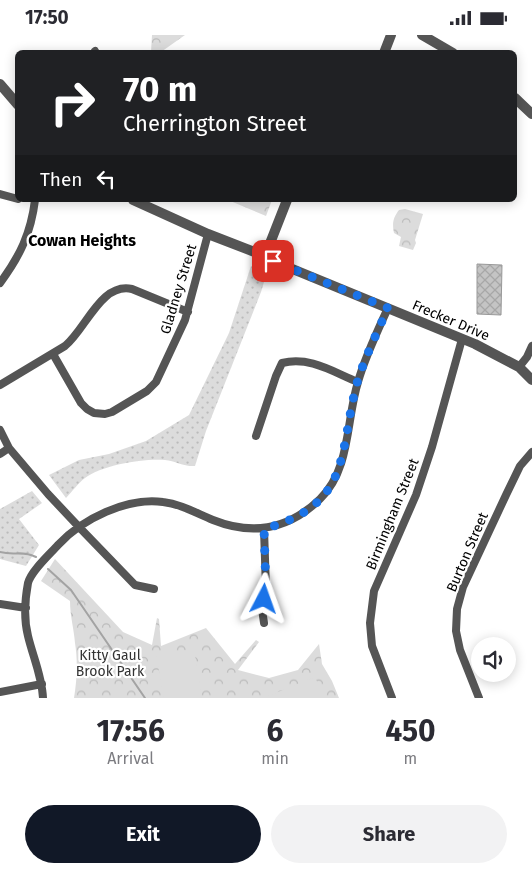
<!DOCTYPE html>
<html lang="en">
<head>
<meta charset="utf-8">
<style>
  body { margin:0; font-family:"Fira Sans",sans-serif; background:#f2f2f3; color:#2b2b33; height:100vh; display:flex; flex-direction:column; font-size:19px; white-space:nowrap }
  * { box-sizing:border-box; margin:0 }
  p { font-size:16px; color:#7c7c81 }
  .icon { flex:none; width:28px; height:28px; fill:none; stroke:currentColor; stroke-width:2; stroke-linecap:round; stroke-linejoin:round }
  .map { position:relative; height:663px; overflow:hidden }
  .side { display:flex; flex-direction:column; background:#fff; flex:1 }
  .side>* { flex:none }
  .hud { position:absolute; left:15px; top:15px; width:502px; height:152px; border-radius:8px; box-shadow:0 2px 12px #0003; background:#202124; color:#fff; overflow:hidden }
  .tools { position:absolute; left:471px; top:602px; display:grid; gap:10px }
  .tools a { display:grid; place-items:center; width:45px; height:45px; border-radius:50%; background:#fff; box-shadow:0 2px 12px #0003; font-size:25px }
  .pin { position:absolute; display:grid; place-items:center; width:42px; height:42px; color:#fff; margin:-21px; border-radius:10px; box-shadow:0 2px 8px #0006 }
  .me { position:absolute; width:55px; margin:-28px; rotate:4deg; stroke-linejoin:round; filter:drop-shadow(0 0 4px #0008) }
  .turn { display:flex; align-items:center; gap:18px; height:105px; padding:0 25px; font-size:22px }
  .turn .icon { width:65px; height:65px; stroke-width:2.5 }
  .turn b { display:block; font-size:35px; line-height:42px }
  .then { display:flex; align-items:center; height:48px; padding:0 25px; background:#0003; gap:10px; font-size:19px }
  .eta { display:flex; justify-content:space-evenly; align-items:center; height:85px; text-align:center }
  .eta b { font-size:30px; font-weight:700; line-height:35px }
  .cta { display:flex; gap:10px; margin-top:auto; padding:10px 25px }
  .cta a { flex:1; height:58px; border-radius:30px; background:#111827; color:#fff; font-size:20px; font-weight:700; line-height:58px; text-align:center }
  .cta a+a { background:#f2f2f3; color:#2b2b33 }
  .status { display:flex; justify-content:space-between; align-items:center; height:35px; padding:0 25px; background:#fff; direction:ltr }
  .status svg { height:14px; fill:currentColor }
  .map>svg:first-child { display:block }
</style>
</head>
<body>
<div class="status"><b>17:50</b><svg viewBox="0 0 49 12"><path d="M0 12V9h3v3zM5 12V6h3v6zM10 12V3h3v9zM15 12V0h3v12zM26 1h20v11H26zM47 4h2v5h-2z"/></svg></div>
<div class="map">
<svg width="532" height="663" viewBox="0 0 532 663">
  <defs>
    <pattern id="grass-dots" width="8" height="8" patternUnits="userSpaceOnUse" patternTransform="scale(1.25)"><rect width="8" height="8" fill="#dcdcdc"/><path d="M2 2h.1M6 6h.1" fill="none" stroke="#bbb" stroke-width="1.8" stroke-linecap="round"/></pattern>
    <pattern id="forest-crowns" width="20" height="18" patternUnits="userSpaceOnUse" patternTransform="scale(1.25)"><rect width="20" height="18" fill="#dcdcdc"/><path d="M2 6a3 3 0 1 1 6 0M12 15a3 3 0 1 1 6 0" fill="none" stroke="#bbb"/></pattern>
    <pattern id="building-cross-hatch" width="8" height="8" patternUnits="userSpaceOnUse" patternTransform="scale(1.25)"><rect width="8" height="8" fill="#c4c4c4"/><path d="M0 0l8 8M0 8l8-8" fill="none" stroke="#a7a7a7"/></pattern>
  </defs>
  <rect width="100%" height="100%" fill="#fff"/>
  <path fill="url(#grass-dots)" d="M251 231 267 237 261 257 206 396 195 431C185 432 175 426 165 425 144 423 102 430 85 443 78 448 72 457 66 463L49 440 79 425 109 419 146 406 189 380 229 298Z
    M32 456 42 468 19 484 39 510 26 531 0 524V474Z"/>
  <path fill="url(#forest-crowns)" d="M152 0H185L161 17H151Z
    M228 165H272L266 181Z
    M405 174 423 179 415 205 416 208 413 215 399 211 401 202 394 198C392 188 393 183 399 175Z
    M55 524 123 597 152 610 157 583 159 584 161 611 206 593 235 629 256 605 259 607 238 635 269 643 298 635 319 609 322 629 332 646 339 663H74C77 645 78 626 75 608 74 594 70 581 70 566L41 546Z"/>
  <path fill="#dcdcdc" d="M194 614 202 663H164L156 620Z
    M315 642 324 663H263Z"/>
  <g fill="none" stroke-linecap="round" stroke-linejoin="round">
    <path stroke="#a3a3a3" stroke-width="2" d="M0 517C14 521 23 515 36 522
      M48 534 71 555 145 663"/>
  </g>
  <path fill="url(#building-cross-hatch)" stroke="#999" d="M477 229 502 230 501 280 477 279Z"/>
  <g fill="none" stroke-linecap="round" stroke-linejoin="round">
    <path stroke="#555" stroke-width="8" d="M95 16 96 18
      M0 159 18 164
      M0 248C20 221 31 198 35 165
      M53 319 81 368 87 374 94 378 105 379 112 377 147 356 156 347 185 285 208 199
      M519 332 527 322 532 311
      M0 350 65 311C86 294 101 247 132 254L188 277
      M0 395 9 413 48 459 79 492 135 550 154 554
      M256 401 276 341 282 328C310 321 333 337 358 347
      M0 419 9 413
      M0 569 26 573
      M264 588 262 574 266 554 264 494
      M0 657 42 649
      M43 663C42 641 33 622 28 601 24 585 25 564 28 548 31 536 50 519 58 510 82 484 127 462 163 467 181 469 196 478 213 485 253 501 289 494 320 464 351 434 346 385 358 347 365 322 377 297 388 273
      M392 663 372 611 370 588 374 556 416 460 432 412 462 304
      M479 663 460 615 456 596 457 574 463 552 506 460 520 431 532 417"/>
    <path stroke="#555" stroke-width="10" d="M422 0 453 18
      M384 18 391 0
      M0 49 18 70
      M515 63 532 79
      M133 165 208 199 265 221 273 226 475 309 519 332 532 345
      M265 221 287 165"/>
  </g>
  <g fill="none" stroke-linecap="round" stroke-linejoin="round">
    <path stroke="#1a73e8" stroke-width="9" stroke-dasharray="0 16.2" d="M264 564 266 554 264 494C352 469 338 421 357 348 364 324 378 296 388 273L273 226"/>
  </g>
  <g text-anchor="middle" stroke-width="4.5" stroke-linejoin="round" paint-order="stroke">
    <g font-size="14" fill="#000" stroke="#fff">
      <text transform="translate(178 254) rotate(-73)" y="5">Gladney Street</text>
      <text transform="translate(451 285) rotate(23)" y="5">Frecker Drive</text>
      <text transform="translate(392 479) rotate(-68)" y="5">Birmingham Street</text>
      <text transform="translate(467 517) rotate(-67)" y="5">Burton Street</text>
    </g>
    <g font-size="14" fill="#333" stroke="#fff">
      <text x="110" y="625">Kitty Gaul<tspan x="110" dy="16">Brook Park</tspan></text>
    </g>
    <g font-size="16" font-weight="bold" fill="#000" stroke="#fff">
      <text x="82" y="211">Cowan Heights</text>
    </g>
  </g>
</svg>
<div class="tools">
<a><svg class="icon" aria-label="sound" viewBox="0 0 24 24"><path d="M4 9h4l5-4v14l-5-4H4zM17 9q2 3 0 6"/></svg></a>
</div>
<div class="pin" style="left:273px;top:226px;background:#d93025"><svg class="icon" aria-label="arrive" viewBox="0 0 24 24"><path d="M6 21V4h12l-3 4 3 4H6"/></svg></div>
<svg class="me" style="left:264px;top:564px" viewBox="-20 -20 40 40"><path d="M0-17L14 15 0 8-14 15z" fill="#1a73e8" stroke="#fff" stroke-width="4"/></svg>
<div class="hud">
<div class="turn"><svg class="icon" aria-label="right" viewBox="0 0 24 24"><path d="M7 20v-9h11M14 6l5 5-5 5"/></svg><div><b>70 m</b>Cherrington Street</div></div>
<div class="then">Then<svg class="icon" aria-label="left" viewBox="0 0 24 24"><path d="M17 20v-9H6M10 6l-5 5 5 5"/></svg></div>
</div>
</div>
<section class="side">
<div class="eta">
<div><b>17:56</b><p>Arrival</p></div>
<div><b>6</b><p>min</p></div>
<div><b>450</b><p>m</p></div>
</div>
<div class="cta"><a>Exit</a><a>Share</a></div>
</section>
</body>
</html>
